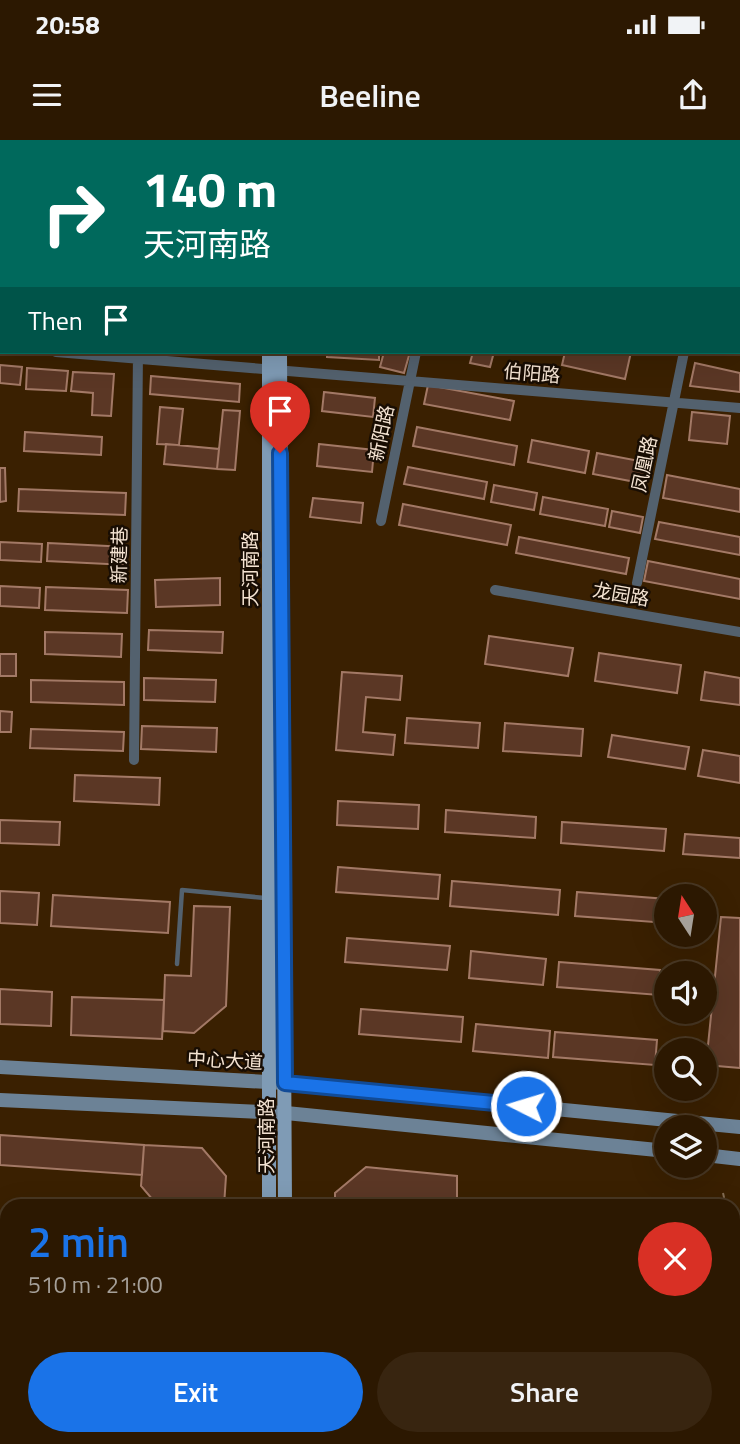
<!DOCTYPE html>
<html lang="en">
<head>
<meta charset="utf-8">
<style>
  body { margin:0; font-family:"Titillium Web","Noto Sans SC",sans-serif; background:#382510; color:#f1f3f6; height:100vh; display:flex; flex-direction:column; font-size:26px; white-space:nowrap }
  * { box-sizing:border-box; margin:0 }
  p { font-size:23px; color:#a6a099 }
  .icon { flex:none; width:38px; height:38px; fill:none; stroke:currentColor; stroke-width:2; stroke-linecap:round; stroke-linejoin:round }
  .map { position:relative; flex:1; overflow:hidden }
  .drawer { position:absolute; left:0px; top:1059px; width:740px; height:247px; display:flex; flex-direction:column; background:#2c1801; border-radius:21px 21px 0 0; box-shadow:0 7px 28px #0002,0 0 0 2px #483723 }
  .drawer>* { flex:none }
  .banner { position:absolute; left:0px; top:0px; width:740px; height:214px; box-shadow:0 7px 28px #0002,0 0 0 2px #483723; background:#00695c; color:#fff; overflow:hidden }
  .needle { width:46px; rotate:348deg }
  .controls { position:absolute; left:654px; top:744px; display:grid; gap:14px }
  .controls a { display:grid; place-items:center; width:63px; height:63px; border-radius:50%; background:#2c1801; box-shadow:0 7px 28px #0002,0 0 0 2px #483723; font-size:35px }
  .pin { position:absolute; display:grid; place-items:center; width:60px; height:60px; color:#fff; margin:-72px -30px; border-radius:50% 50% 50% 0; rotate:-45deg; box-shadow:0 0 7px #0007 }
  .pin .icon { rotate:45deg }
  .me { position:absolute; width:77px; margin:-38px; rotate:275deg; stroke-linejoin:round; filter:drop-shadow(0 0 5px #0008) }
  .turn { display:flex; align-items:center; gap:24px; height:147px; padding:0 28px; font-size:32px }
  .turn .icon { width:91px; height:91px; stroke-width:2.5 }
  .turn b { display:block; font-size:49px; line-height:60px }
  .then { display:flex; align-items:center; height:66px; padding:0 28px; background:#0003; gap:14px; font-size:26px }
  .round { display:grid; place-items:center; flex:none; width:74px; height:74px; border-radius:37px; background:#382510 }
  .overview { display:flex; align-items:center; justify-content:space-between; height:119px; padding:0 28px }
  h1 { font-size:42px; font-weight:600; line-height:52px; color:#1a73e8 }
  .button { display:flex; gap:14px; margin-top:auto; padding:14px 28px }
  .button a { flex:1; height:80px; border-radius:42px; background:#1a73e8; color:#fff; font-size:28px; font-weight:600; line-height:80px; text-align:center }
  .button a+a { background:#382510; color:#f1f3f6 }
  .status { display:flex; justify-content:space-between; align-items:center; height:49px; padding:0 35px; background:#2c1801; direction:ltr }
  .status svg { height:19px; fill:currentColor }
  header { display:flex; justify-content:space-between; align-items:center; height:91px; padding:0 28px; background:#2c1801; font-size:32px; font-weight:600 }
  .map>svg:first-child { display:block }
</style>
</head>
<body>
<div class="status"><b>20:58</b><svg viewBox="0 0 49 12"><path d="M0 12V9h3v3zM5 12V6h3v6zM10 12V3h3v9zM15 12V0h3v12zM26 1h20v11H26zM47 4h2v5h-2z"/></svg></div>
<header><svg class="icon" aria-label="menu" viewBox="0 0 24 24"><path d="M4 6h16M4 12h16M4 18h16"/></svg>Beeline<svg class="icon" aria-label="share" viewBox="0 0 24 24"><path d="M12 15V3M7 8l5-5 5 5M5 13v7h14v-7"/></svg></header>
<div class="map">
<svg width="740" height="1304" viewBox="0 0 740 1304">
  <rect width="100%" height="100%" fill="#3a2001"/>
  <path fill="#5b3725" stroke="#a37966" stroke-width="2" d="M5 0H104V2H5Z
    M330 0H381V2H330Z
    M327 212H379V220L327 217Z
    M384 212H410L404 233 380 227Z
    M473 212H494L490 227 470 223Z
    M565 212H631L625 239 562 225Z
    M695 223 740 233V252L690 246Z
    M0 225 22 227 20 245 0 243Z
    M27 228 68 231 66 251 26 249Z
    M73 232 114 234 111 276 92 275 93 253 71 251Z
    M151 236 240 244 239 262 150 254Z
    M428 245 514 261 510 280 424 264Z
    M324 252 375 258 373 277 322 271Z
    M160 267 183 269 179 305 157 304Z
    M223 270 240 271 235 330 217 329Z
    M692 272 730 276 727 304 689 300Z
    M417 287 517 306 514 325 413 306Z
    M25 292 102 297 101 315 24 311Z
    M532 300 589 311 585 333 528 322Z
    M166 304 219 309 217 329 164 324Z
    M319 304 374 310 372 332 317 326Z
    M597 313 650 323 646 344 593 334Z
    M408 327 487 342 484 359 404 344Z
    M0 328H5L6 361 0 362Z
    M667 335 740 349V372L663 358Z
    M494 345 537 353 534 370 491 362Z
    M19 349 126 353 125 375 18 371Z
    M543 357 608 369 605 386 540 374Z
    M313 358 363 363 361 383 310 377Z
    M403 364 511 385 507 405 399 385Z
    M612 371 643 377 640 393 609 387Z
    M659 382 740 397V415L655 399Z
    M519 397 629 418 626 434 516 413Z
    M0 402 42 404 41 422 0 420Z
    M48 403 127 407V425L47 421Z
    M648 421 740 439V459L644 441Z
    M220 438V465L156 467 155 440Z
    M0 446 40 448 39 468 0 466Z
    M46 447 128 450 127 473 45 470Z
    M149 490 223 492 222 513 148 510Z
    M45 492 122 494 121 517 45 514Z
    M489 496 573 508 568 536 485 524Z
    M599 513 681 525 677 553 595 541Z
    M0 514H16V536H0Z
    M342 532 402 536 400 560 366 557 363 592 395 595 393 615 336 610Z
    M705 532 740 538V565L701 560Z
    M144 538 216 540 215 562 144 560Z
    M31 540 124 542V565L31 562Z
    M0 571 12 572 11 592H0Z
    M407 578 480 583 478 608 405 603Z
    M505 583 583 589 581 616 503 611Z
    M142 586 217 588 216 612 141 609Z
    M31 589 124 592 123 611 30 608Z
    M612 595 689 607 685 629 608 617Z
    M703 610 740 616V643L698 636Z
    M75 635 160 638 159 665 74 661Z
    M338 661 419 665 418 689 337 685Z
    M446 670 536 677 535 698 445 692Z
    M0 680 60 682 59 705 0 703Z
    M562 682 666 689 664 711 561 703Z
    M685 694 740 698V718L683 714Z
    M338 727 440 735 438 759 336 752Z
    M452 741 560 750 558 775 450 766Z
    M0 751 39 753 37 785 0 783Z
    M577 752 667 759V783L575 776Z
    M53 755 170 762 168 793 51 786Z
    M194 766 230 767 226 866 194 893 163 891 165 835 191 836Z
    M721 777 740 778V928L706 925Z
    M347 798 450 806 447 830 345 822Z
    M471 811 546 819 543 845 469 838Z
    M559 822 660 830 659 855 557 847Z
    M0 849 52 852 51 886 0 884Z
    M72 857 164 860 162 899 71 895Z
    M361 869 463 877 461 902 359 894Z
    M476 884 550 891 548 918 473 911Z
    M555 892 657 900 655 925 553 917Z
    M0 995 144 1005 142 1035 0 1025Z
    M144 1005 202 1008 226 1036 224 1066H158L141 1046Z
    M366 1027 457 1036V1066H335V1053Z
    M0 1084 7 1085V1110L0 1109Z
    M163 1298H202V1304H163Z"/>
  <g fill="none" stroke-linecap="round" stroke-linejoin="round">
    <path stroke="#846d54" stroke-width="2" stroke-dasharray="5 3.5" stroke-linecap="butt" d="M723 1053 726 1066
      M733 1103 740 1137
      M733 1208 740 1207"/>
    <path stroke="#53616e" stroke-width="4.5" d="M177 824 182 750 265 758"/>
    <path stroke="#53616e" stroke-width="10" d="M130 0V2
      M484 0 493 2
      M466 2V0
      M725 2V0
      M0 207H2
      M56 212 740 268
      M381 381 416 212
      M637 443 684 212
      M495 450 740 492
      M134 620 138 212"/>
    <path stroke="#6c8296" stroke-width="14" d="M0 927 285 943 740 987
      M0 960 286 973 667 1011
      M705 1015 740 1019"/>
    <path stroke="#7f9bb5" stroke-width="14" d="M274 2V0
      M285 2V0
      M280 212 285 1066
      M269 1066V212
      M269 1298V1304
      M284 1304V1298"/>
  </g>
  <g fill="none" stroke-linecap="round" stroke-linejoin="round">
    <g stroke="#114b97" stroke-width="18">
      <path id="route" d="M280 313 285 943 526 966"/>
    </g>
    <use href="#route" stroke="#1a73e8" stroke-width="12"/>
  </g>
  <g text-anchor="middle" stroke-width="5" stroke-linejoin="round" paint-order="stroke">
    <g font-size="19" fill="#f4e3d2" stroke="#180d03">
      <text transform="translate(532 233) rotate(5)" y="7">伯阳路</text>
      <text transform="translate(381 293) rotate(-78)" y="7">新阳路</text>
      <text transform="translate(644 324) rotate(-78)" y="7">凤凰路</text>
      <text transform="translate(119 415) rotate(-89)" y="7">新建巷</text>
      <text transform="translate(250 429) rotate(-90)" y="7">天河南路</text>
      <text transform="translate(621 454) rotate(10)" y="7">龙园路</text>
      <text transform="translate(225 920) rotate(3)" y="7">中心大道</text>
      <text transform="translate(266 996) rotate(-90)" y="7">天河南路</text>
    </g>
  </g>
</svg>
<div class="controls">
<a><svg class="needle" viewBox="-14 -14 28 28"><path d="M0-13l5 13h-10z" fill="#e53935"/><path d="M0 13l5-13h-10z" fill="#a6a099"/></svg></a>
<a><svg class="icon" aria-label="sound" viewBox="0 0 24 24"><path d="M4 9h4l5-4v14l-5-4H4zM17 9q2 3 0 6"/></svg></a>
<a><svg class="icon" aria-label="search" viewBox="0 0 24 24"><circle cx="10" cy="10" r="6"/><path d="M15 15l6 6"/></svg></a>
<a><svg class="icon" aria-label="layers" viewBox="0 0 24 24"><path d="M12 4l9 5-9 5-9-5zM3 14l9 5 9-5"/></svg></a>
</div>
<div class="pin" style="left:280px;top:313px;background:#d93025"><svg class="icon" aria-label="arrive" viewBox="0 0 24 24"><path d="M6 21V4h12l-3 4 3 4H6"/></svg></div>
<svg class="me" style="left:526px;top:966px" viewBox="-20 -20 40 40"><circle r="17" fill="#1a73e8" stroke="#fff" stroke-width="3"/><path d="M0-11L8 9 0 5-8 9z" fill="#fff"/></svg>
<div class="banner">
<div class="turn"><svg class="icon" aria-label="right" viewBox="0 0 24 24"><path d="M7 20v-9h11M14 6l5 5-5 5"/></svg><div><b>140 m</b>天河南路</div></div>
<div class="then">Then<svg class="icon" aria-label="arrive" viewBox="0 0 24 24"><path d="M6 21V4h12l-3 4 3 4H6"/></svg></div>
</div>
<section class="drawer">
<div class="overview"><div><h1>2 min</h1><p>510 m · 21:00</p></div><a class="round" style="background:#d93025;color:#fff"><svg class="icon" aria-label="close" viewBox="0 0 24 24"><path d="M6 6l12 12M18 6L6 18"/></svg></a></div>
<div class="button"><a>Exit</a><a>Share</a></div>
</section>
</div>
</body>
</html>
